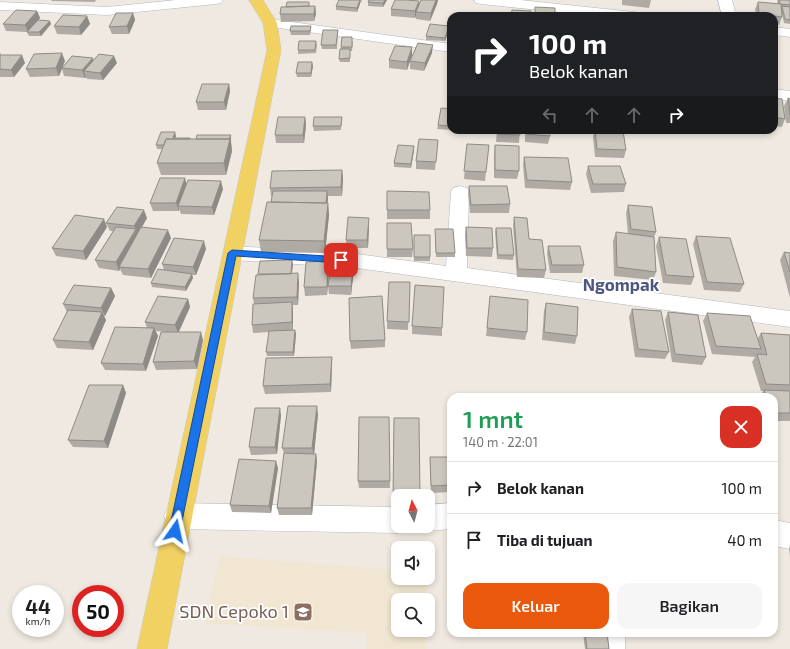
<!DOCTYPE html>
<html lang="id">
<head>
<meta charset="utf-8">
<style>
  body { margin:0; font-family:"Exo 2",sans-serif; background:#f6f6f6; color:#202124; height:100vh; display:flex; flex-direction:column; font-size:15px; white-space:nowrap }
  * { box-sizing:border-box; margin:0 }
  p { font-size:13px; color:#757577 }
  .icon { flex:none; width:22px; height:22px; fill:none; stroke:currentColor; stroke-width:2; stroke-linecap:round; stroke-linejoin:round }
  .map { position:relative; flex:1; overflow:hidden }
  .side { position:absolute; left:447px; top:393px; width:331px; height:244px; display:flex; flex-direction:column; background:#fff; border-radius:12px; box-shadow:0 2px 6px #0003 }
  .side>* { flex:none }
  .guide { position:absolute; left:447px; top:12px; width:331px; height:122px; border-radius:12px; box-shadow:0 2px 6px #0003; background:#202124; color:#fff; overflow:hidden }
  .needle { width:26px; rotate:354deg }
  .controls { position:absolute; left:391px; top:489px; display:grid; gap:8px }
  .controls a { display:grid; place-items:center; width:44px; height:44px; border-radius:8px; background:#fff; box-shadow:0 2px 6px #0003; font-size:20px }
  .speed { position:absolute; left:12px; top:585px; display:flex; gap:8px; font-size:20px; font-weight:700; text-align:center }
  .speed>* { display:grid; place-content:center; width:52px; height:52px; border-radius:50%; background:#fff; box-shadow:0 2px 6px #0003; line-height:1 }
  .speed small { font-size:10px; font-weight:400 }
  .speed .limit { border:6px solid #d22; background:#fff; color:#111 }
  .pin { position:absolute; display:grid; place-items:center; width:34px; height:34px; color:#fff; margin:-17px; border-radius:8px; box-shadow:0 2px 6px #0006 }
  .me { position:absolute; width:44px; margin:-22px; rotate:11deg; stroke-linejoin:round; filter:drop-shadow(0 0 3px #0008) }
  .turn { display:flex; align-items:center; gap:14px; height:84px; padding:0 16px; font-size:18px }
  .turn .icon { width:52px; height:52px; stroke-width:2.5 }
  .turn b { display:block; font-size:28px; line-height:34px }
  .lanes { display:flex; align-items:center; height:38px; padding:0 16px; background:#0003; justify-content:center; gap:20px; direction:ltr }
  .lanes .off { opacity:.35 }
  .round { display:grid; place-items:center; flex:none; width:42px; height:42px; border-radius:12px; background:#f6f6f6 }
  .head { display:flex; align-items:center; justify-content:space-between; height:68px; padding:0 16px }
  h1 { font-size:24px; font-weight:600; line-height:30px; color:#1e9e55 }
  .button { display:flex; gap:8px; margin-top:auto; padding:8px 16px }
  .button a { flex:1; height:46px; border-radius:12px; background:#ea580c; color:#fff; font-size:16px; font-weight:600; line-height:46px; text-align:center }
  .button a+a { background:#f6f6f6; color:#202124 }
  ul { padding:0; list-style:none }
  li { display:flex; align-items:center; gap:12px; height:52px; padding:0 16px; border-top:1px solid #e0e0e0 }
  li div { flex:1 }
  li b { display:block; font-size:15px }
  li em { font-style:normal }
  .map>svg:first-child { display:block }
</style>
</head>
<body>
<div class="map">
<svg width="790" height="649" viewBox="0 0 790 649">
  <rect width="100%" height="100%" fill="#efe9e1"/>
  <path fill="#f0e6d1" d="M219 556 398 570V578H427L426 600H398V630H426L425 649H366L367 633 205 623Z"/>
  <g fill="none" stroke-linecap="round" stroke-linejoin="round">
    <g stroke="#b4b7c1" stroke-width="1">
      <path id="minor" d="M176 0H223L221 3 216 4 107 15 0 10V2L107 7Z
        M474 0H520L634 12 639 13 641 16H595L481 4 476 3Z
        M718 0H732L736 16H722Z
        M270 19 451 44V52L265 26 263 23 265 20Z
        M774 27 790 29V37L774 35Z
        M774 89 790 91V101L774 99Z
        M460 186 467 188 469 192 467 268 790 311V327L357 268 233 260 226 258 223 253 226 248 233 246 357 254 446 266 451 192 453 188Z
        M178 503 398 507V526H409L408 529 398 533 178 529 168 525 164 516 168 507Z
        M451 503V529L428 531 418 527 428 526V505Z
        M774 520 790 523V549L774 546Z
        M595 633H625V649H595Z"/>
    </g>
    <g stroke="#c9c9c9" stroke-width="1">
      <path id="major" d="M249 0H263L277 23 281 50 167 649H137L267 50 263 23Z"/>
    </g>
    <use href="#minor" fill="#fff" fill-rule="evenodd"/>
    <use href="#major" fill="#f2d163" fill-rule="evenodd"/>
  </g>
  <path fill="#afaba4" d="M51 0H96L95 2 52 1Z
    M339 0H362L361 3H360L357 12 336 10V6Z
    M369 0H387L383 7 368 6V2Z
    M421 0H438L437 4 430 21 416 19V16L415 18 391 16V9L419 1V5Z
    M622 0H651L649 8 622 5Z
    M778 0H790V24L784 23 782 15V17L779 25 774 24V16H756L755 9 758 2 778 4 777 1Z
    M310 6H315L316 14 314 21 281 22 280 14Z
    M37 11 40 18 38 20 51 24 41 36H29L27 32 6 31 3 24Z
    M133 13 135 20 129 34H112L109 27Z
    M87 16 90 24 81 35 57 34 54 26Z
    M311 26V30L310 35H291L290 31Z
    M338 30 337 49H322L321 45Z
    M449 30 445 41 426 40V36Z
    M316 41 317 45 316 53 298 54V50Z
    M353 41 352 51H350V62H340L339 59 341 47Z
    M0 52 1 55 25 63 14 77H0Z
    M432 53 424 71 410 69V61L407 70 389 68V60L412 55 410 60Z
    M93 58V60L117 63 103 80 87 79 86 77 85 78 64 76 62 69 59 76 30 77 26 69 65 61 62 68Z
    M313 66 311 77H297L296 73Z
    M229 84 230 91 226 110H198L196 102Z
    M774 98 785 119 782 127 774 126Z
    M788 98 790 99V123H786L784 106Z
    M451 109V130H452L437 129 438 125Z
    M305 117 306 125 304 143H276L275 135Z
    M342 121 341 130 314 131 313 126Z
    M455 130H476V132L455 131Z
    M481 130H494L493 134 481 133Z
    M497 130H520L519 143 496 142Z
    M525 130H549L550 136 548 144 525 142Z
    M594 130 626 150 624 158 595 157 593 137Z
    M231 135V142L232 151 226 175H161L157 163 162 149H157L156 145 176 136 175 138H190L191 139H196Z
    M438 140 435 170 416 169V161Z
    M467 144 486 172 485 181 464 179Z
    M495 145 519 171 517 179 494 178V153Z
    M414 146V150L411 168 394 167V163Z
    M524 157 572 182 570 190 525 188 523 165Z
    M588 166 626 184 624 192 591 193 586 174Z
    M342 170 343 179 342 196H328V203L329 215 325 253 261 252 259 240 271 202 272 196H271L270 188Z
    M469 186 510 204 509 213H470L468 194Z
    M223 189 214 215 181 214 179 209V211H153L150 203Z
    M387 191 430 210V219H387Z
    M628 205 656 232 654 237 656 272 653 280 614 276 613 241 616 232 628 234 626 213Z
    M514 217 529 239 546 270 544 278 517 277 513 226Z
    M147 218 142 227 171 238 151 278 123 275 120 269 119 271 99 268 95 260 113 231H110L106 223Z
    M387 223 413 249 412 257H387Z
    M369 226 368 248H347L346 240Z
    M107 227 86 260 56 256 52 248Z
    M466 227 493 248 492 257 466 256 465 235Z
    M496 228 514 255 513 260 497 259 495 232Z
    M435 229 455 253V257H436Z
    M414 235 430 257V261H414Z
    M696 236 744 284 740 292 704 290 693 244Z
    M659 237 694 277 691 285 663 283 656 246Z
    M548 246 584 265 582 273H550L547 254Z
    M206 249 196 275H192L193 278 186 291 152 287 151 283 164 270 162 264Z
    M784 252 790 253V298L780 260Z
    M328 261 329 269 327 295 305 296 304 287Z
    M293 264 292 274 299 282 298 305H292L293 310V330L296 334 294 356H267L266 352 269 332 253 333 252 325 254 304 253 298 258 275Z
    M354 269 351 295 329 294 328 286Z
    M410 282 408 330 387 329V321Z
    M111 288 115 296 105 316H104L106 320 93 350 57 348 53 340 67 312 63 304Z
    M490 296 527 332 525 340 486 336Z
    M188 299 190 307 179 332 203 340 197 369 156 370 153 362 167 332 156 331 158 336 146 371 105 370 101 363 147 328 145 322Z
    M546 303 577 336 575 344 542 340 544 311Z
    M632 309 669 352 665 359 635 357 629 317Z
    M668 312 706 357 702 365 672 362 665 320Z
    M707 313 758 338 761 333 790 335V421H774V397H760L763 391H761L752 362 755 357 712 354 703 321Z
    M412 326 442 328V336L412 334Z
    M385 340V347L351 349 350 341Z
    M332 357V365L331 392 265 394 263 386Z
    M123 385 126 393 108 448 73 447 68 440Z
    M318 414 314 454H316L317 461 312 515H279L277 508 284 453 282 448Z
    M281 415 277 454 251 455 249 447Z
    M389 417 390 488H359L358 481Z
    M394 418 398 496V507H393Z
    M430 457H451V492L431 493 430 464Z
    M278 468 271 513 232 512 230 505Z
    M790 546V557L789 548Z
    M583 633H607L609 649H585Z"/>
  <path fill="#8e8b86" d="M360 0V4L357 12V8Z
    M385 0H387L383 7V3Z
    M436 0H438L437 4 430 21 431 13Z
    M419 1V9L416 12V16L415 18V11Z
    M315 6 316 14 314 21V14Z
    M37 11 40 18 28 32 25 25Z
    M133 13 135 20 129 34 127 26Z
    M87 16 90 24 81 35 79 27Z
    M50 21 51 24 41 36 39 32Z
    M449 26V30L445 41V38Z
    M433 45 432 53 424 71 425 63Z
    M412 47V55L407 70V62Z
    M62 53 65 61 59 76 56 68Z
    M22 55 25 63 14 77 11 70Z
    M114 56 117 63 103 80 100 73Z
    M93 58 95 66 84 71 86 77 85 78 82 70Z
    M312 62 313 66 311 77V73Z
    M229 84 230 91 226 110 224 102Z
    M305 117 306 125 304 143 303 135Z
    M175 132 176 136 174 142 173 138Z
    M231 135V142L232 151 226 175 224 163Z
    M414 146V150L411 168V164Z
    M342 170 343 179 342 196 341 187Z
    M185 178 187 186 178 206 179 209V211L176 203Z
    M221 181 223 189 214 215 212 207Z
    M327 191 328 199 326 212V204Z
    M328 203 329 215 325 253 324 241Z
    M144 210 147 218 138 234 119 267 120 269 119 271 116 262 136 230 134 226Z
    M369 218V226L368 248 367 240Z
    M104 219 107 227 86 260 83 251Z
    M168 230 171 238 151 278 148 269Z
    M204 241 206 249 196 275 193 267Z
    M292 260 293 264 291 278V274Z
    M328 261 329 269 327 295V287Z
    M354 261V269L351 295V286Z
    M298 273 299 282 298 305 297 297Z
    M192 274 193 278 186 291 185 287Z
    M111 288 115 296 105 316 101 308Z
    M188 299 190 307 178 333 175 325Z
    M292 302 293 310V330L292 322Z
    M102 312 106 320 93 350 89 342Z
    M154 328 158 336 146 371 143 364Z
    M295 330 296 334 294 356 293 352Z
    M201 332 203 340 197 369 194 361Z
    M332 357V365L331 392 330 384Z
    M123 385 126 393 108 448 104 441Z
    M317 406 318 414 314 455 312 448Z
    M280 408 281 415 277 454 275 447Z
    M316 454 317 461 312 515 311 508Z
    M276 461 278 468 271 513 269 506Z"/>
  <path fill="#cbc7bf" stroke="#8e8b86" d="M339 0H360L357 8 336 6Z
    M369 0H385L383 3 368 2Z
    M395 0H407L419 1 415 11 391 9Z
    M421 0H436L431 13 416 12Z
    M779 0H790V5L780 4Z
    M287 2H309V6L286 7Z
    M758 2 781 4 782 17 759 14Z
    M315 6 314 14H280L281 7Z
    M782 6 790 7V20L785 19Z
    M535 7 555 8V16H535Z
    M16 10 37 11 25 25 3 24Z
    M512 10 531 11V16H511Z
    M116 13H133L127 26 109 27Z
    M63 15 87 16 79 27 54 26Z
    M38 20 50 21 39 32H27Z
    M430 24 449 26 445 38 426 36Z
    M291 26H311L310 31H290Z
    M323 30H338L336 45H321Z
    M342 37H352V47H341Z
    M299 41H316L315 50H298Z
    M418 43 433 45 425 63 410 61Z
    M395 46 412 47 407 62 389 60Z
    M340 49H350V58L339 59Z
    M62 53 56 68 26 69 34 54Z
    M99 54 114 56 100 73 84 71Z
    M0 55H22L11 70 0 69Z
    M72 56 93 58 82 70 62 68Z
    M298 62H312L311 73H296Z
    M202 84H229L224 102H196Z
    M774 98 782 99 785 119 774 117Z
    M788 98 790 99V115Z
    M441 108 451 109V126L438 125Z
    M278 117H305L303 135H275Z
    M314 117H342L341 126H313Z
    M497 130H520V135L497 134Z
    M526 130H549L550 136 526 134Z
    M595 130 623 131 626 150 597 149Z
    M161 132H175L173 138H190V139H166L164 145H156Z
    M197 135H231L229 139H196Z
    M166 139H230L224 163H157Z
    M419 139 438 140 436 162 416 161Z
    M467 144 489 145 486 172 464 171Z
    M398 145 414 146 411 164 394 163Z
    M495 145 519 146V171L495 170Z
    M524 157 568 158 572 182 527 180Z
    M588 166H620L626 184H593Z
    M342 170 341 187 270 188 272 171Z
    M160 178H185L176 203H150Z
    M188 180 221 181 212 207 178 206Z
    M469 186H507L510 204 471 205Z
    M273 191H327L326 203 271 202Z
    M387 191 429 192 430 210H387Z
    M267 202 328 203 324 241 259 240Z
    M628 205 652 207 656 232 631 229Z
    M117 207 144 210 134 226 106 223Z
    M75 215 104 219 83 251 52 248Z
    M348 217 369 218 367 240H346Z
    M514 217 527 218 529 239 542 240 546 270 518 269Z
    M387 223H411L413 249H387Z
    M116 227 136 229 116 262 95 260Z
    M141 227 168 230 148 269 119 267Z
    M466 227 492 228 493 248H467Z
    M496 228H511L514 255H498Z
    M435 229H453L455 253H436Z
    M616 232 654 237 656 272 617 267Z
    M414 235H430V257H414Z
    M696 236 730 238 744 284 707 282Z
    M659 237 686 239 694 277 666 275Z
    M174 238 204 241 193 267 162 264Z
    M548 246H580L584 265H552Z
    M784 252 790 253V272Z
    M292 260 291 274H258L260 261Z
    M332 260 354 261 351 286H328Z
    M328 261 327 287H304L306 262Z
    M158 269 192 274 185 287 151 283Z
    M298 273 297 297 253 298 256 275Z
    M389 282H410L409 322 387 321Z
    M74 285 111 288 101 308 63 304Z
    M415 285 444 287 442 328 412 326Z
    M158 296 188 299 175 325 145 322Z
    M382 296 385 340 350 341 349 298Z
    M490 296 528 300 527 332 487 328Z
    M292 302V322L252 325 253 304Z
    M546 303 578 307 577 336 544 332Z
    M632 309 661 311 669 352 638 349Z
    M68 310 102 312 89 342 53 340Z
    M668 312 698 315 706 357 675 354Z
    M707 313 750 316 761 349 716 346Z
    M115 327 154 328 143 364 101 363Z
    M295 330 293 352H266L269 331Z
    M161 332H201L194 361 153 362Z
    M761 333 790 335V385L766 384 757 354 767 355Z
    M332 357 330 384 263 386 266 358Z
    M89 385H123L104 441 68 440Z
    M764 390 790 391V413H774V397H767Z
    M288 406H317L312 448H282Z
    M255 408H280L275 447H249Z
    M359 417H389L390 481H358Z
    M394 418H419L420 496H398V500H393Z
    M284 453 316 454 311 508H277Z
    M430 457H451V485L431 486Z
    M239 459 276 461 269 506 230 505Z
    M585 633H607L609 649H587Z"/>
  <path fill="#1a73e8" stroke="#114b97" d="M232 250 341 257 345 260 341 263 236 256 180 531 179 535 175 537 171 535 169 531 228 253Z"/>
  <defs>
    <g id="school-square" transform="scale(1)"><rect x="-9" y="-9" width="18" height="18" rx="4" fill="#8d6e63" stroke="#fff"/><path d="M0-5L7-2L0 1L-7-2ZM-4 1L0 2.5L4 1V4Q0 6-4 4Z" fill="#fff"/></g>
  </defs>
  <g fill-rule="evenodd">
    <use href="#school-square" x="303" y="612"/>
  </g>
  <g text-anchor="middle" stroke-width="3.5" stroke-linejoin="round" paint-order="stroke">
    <g font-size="17" font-weight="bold" fill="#4d5680" stroke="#fff">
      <text x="621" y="291">Ngompak</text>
    </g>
    <g font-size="18" fill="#785e54" stroke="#fff" text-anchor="end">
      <text x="289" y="618">SDN Cepoko 1</text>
    </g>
  </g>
</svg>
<div class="controls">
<a><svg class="needle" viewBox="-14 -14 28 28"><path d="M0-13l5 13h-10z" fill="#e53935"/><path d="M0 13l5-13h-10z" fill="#757577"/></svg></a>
<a><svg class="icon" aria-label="sound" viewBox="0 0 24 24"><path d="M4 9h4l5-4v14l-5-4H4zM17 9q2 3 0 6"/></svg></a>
<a><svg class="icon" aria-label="search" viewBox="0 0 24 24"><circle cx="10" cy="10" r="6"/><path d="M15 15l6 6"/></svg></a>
</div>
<div class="speed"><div>44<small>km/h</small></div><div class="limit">50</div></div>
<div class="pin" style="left:341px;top:260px;background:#d93025"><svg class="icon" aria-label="arrive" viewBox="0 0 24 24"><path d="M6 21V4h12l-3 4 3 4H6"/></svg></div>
<svg class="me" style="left:175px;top:531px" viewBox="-20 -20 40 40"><path d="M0-17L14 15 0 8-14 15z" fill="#1a73e8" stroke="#fff" stroke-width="4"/></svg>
<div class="guide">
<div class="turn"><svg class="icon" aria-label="right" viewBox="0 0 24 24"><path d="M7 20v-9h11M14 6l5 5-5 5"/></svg><div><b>100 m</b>Belok kanan</div></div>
<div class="lanes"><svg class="icon off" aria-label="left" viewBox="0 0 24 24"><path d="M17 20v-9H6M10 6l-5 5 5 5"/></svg><svg class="icon off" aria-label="ahead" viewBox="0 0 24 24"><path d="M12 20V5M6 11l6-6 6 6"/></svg><svg class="icon off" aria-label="ahead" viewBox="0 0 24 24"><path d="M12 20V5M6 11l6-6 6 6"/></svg><svg class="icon" aria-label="right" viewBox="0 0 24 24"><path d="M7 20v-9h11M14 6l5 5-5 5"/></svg></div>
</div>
<section class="side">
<div class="head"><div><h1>1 mnt</h1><p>140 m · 22:01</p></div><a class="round" style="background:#d93025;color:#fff"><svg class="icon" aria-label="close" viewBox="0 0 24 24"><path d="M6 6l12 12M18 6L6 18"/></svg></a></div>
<ul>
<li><svg class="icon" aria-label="right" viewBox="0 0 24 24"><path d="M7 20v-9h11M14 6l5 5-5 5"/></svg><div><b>Belok kanan</b></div><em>100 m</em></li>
<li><svg class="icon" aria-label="arrive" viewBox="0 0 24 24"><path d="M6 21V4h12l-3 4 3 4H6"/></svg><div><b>Tiba di tujuan</b></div><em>40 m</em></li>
</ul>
<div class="button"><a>Keluar</a><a>Bagikan</a></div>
</section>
</div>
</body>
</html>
